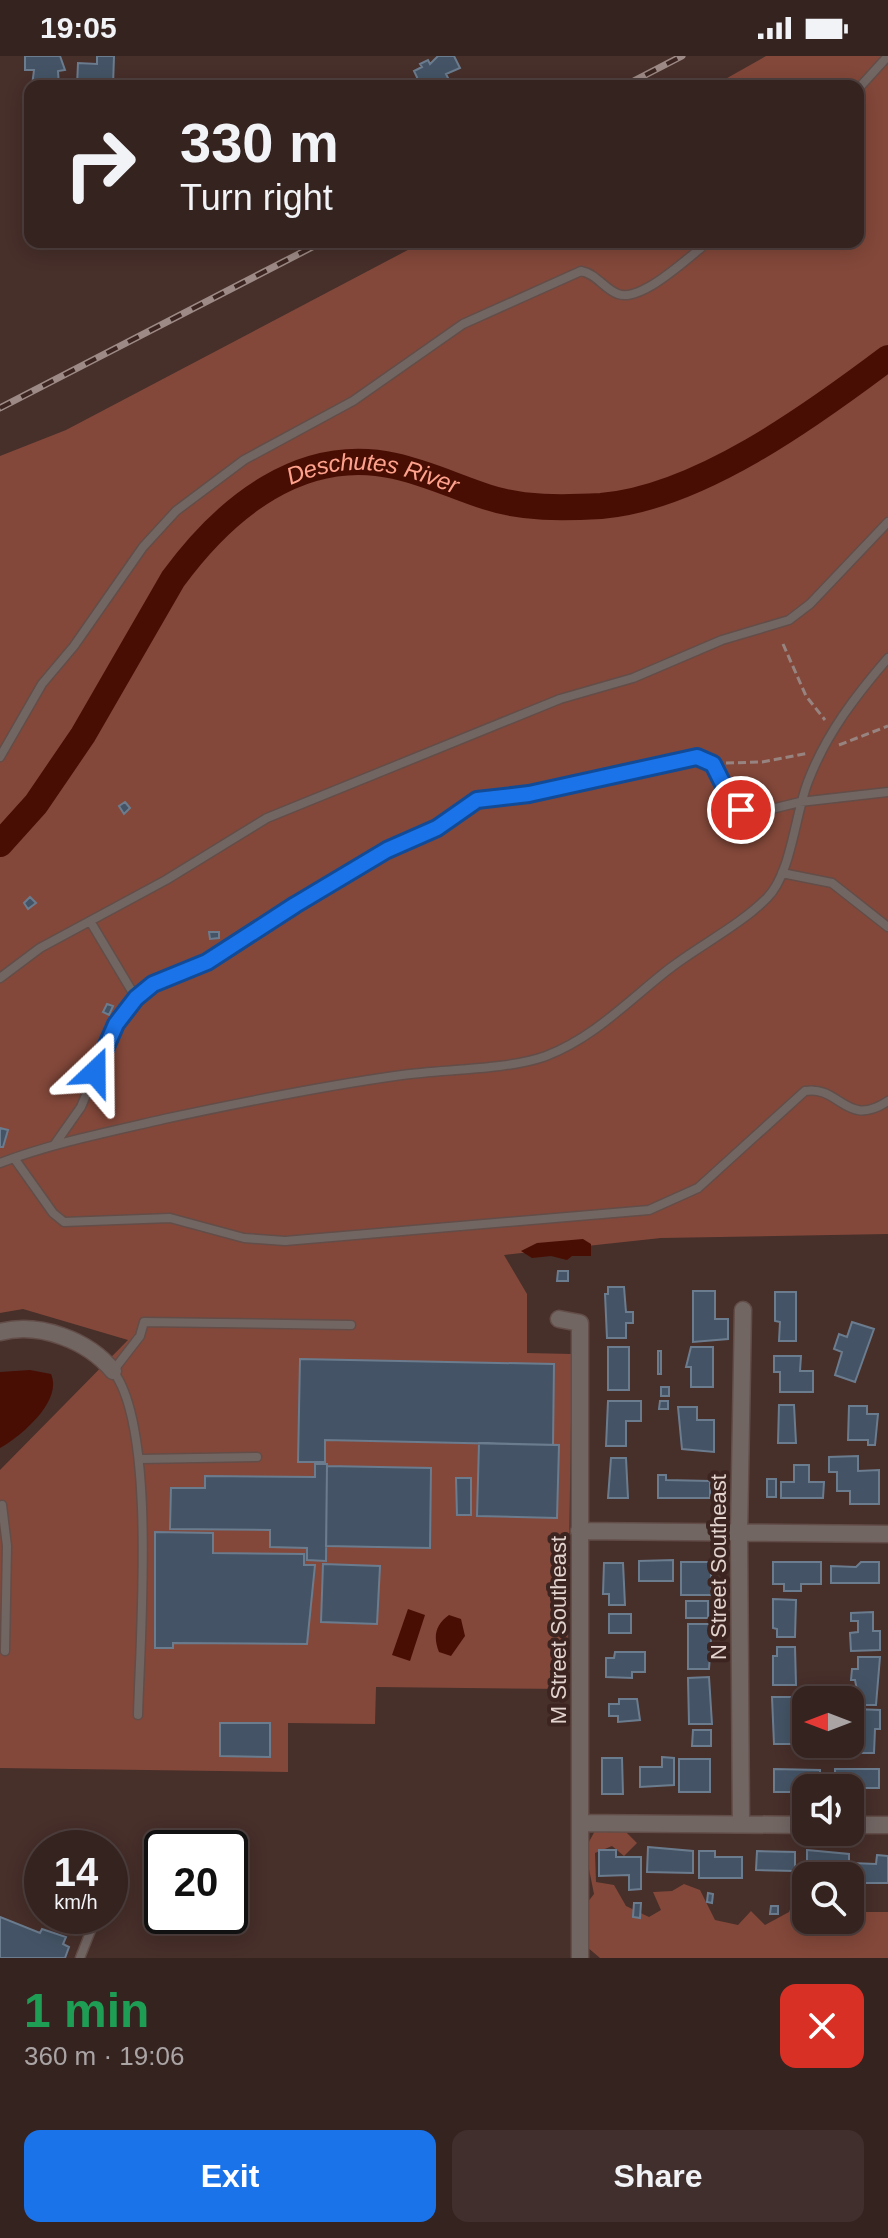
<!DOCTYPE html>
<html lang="en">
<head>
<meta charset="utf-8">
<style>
  body { margin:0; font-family:Helvetica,sans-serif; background:#402f2d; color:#f1f3f6; height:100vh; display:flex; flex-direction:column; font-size:30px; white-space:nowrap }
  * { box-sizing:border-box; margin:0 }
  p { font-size:26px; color:#aaa4a5 }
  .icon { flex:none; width:44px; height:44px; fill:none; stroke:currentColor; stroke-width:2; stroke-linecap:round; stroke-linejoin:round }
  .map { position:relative; height:1902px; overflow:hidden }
  .drawer { display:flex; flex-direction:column; background:#352320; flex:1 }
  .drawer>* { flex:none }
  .top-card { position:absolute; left:24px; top:24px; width:840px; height:168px; border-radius:16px; box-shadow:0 4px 20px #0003,0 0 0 2px #4f403e; background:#352320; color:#f1f3f6; overflow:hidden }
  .needle { width:52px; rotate:270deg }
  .controls { position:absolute; left:792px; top:1630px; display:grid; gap:16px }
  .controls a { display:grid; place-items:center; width:72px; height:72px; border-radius:16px; background:#352320; box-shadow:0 4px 20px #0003,0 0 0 2px #4f403e; font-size:40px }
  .speed { position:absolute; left:24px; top:1774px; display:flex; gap:16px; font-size:40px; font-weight:700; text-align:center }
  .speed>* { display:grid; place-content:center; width:104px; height:104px; border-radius:50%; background:#352320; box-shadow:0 4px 20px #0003,0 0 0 2px #4f403e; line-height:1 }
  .speed small { font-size:20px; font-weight:400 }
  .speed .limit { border:4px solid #111; border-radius:12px; background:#fff; color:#111 }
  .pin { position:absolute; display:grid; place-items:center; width:68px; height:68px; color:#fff; margin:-34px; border:4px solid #fff; border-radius:50%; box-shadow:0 2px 8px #0007 }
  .me { position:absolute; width:88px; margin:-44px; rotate:23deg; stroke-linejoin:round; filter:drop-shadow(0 0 6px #0008) }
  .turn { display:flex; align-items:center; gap:28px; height:168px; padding:0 24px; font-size:36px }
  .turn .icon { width:104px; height:104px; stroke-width:2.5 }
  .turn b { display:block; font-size:56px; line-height:68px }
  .round { display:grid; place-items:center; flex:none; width:84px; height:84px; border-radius:16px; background:#402f2d }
  .overview { display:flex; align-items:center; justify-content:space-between; height:136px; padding:0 24px }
  h1 { font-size:48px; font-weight:700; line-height:60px; color:#1e9e55 }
  .primary-button { display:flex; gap:16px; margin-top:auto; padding:16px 24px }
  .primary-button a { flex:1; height:92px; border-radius:16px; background:#1a73e8; color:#fff; font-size:32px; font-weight:700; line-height:92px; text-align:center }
  .primary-button a+a { background:#402f2d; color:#f1f3f6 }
  .status { display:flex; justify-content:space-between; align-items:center; height:56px; padding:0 40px; background:#352320; direction:ltr }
  .status svg { height:22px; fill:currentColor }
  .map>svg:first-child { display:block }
</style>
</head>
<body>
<div class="status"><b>19:05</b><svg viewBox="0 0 49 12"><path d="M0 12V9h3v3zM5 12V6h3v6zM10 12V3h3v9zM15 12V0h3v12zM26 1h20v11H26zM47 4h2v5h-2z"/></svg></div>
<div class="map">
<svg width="888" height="1902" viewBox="0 0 888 1902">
  <rect width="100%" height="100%" fill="#472f2a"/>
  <path fill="#83483a" d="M766 0H888V1178L661 1182 504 1199 527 1238V1297L572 1298 567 1633 376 1631 375 1668 288 1667V1716L0 1712V1414L128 1284 23 1253 0 1257V400L66 374 423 186H858V30H713Z
    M596 1773 626 1776 637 1787 624 1800 612 1790 595 1797 596 1826 614 1829 626 1850 649 1861 661 1854 653 1836 672 1835 684 1828 700 1834 715 1864 738 1869 751 1855 765 1869 789 1856 798 1833 806 1836V1865L837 1872 860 1870 862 1856H888V1902H600L587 1891V1847L594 1838 585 1793Z"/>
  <path fill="#490e03" d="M583 1183 591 1188V1200H572L567 1204 551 1200 532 1202 521 1195 537 1187Z
    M30 1314 51 1318C63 1345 21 1380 0 1392V1316Z
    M408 1553 425 1559 410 1605 392 1599Z
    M449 1559 461 1563 465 1580 451 1600 439 1596C433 1581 435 1569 449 1559Z"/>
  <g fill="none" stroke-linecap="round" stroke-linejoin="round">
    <path stroke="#490e03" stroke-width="26" id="s1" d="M0 788 36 748 83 679 173 523C225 452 301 389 395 410 427 417 456 431 487 441 523 453 563 452 601 450 698 442 811 360 888 302"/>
  </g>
  <path fill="#445466" stroke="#6b7c8f" stroke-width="2" d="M25 0H60L65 14 58 15 59 30H32L34 14H25Z
    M97 0H114L113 30H77L78 7 97 8Z
    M454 0 460 12 446 18 450 26 421 30 414 15 422 11 420 8 428 4 430 8 438 0Z
    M162 24 164 30H147V27Z
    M289 26H310V30H289Z
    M24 44H30V82H24Z
    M125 746 130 752 124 758 119 750Z
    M30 841 36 847 28 853 24 847Z
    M209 876H219V882L210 883Z
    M107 948 113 950 109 959 103 956Z
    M0 1072 8 1074 3 1091H0Z
    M558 1215H568V1225H557Z
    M608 1231H624L626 1256H633V1267H626V1282H607L605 1238H608Z
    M693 1235H715V1263H728V1283L693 1286Z
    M775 1236H796V1285H779L780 1266 775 1265Z
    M852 1266 874 1273 855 1326 835 1319 842 1296 834 1293 839 1278 847 1281Z
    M608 1291H629V1334H608Z
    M691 1291H713V1331H691V1311H686Z
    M658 1295H661V1318H658Z
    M774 1300H801L800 1315H813V1336H780V1316H774Z
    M300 1303 554 1308 553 1389 325 1384V1406H298Z
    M661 1331H669V1340H661Z
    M608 1345H641V1365H626V1390H606Z
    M660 1345H668V1353H659Z
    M779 1349H794L796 1387H778Z
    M849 1350H867V1358H878L875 1389H868V1384H848Z
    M678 1351H697V1364H714V1396L682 1393Z
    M479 1387 559 1389 557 1462 477 1460Z
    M858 1400V1415L879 1414V1448H850V1435H837V1416H829V1401Z
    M611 1402H626L628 1442H608Z
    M315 1408H327L326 1505 307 1504V1492L270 1491V1474L170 1473 171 1432H205V1420L315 1421Z
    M794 1409H809V1426H824L823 1442H781V1426H794Z
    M327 1410 431 1412 430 1492 326 1490Z
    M658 1419H666V1424L710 1425V1442H658Z
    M456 1422H471V1459H457Z
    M767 1423H776V1441H767Z
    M155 1476 213 1477V1497L304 1498V1509H315L307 1588 173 1587V1592H155Z
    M673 1504V1525H639V1505Z
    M681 1506H711V1539H681Z
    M773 1506H821V1528H801V1535H784V1528H773Z
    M861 1506H879V1527H831V1510L856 1511Z
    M604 1507H623L625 1549H609V1538H603Z
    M323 1508 380 1510 377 1568 321 1566Z
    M773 1543 796 1544 795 1581H777V1573L773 1572Z
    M686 1545H708V1562H686Z
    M873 1556V1575H880V1594L851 1595 850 1577 858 1576V1565H851V1557Z
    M609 1558H631V1577H609Z
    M688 1568H712L709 1613H688Z
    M777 1591H795L796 1629H773V1600H777Z
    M615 1596H645V1616H632V1622L606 1621V1602H614Z
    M858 1601H880L876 1649H857V1634L855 1624H851L852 1613H858Z
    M709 1621 712 1668H689L688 1622Z
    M772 1641H795V1665H806V1688H774Z
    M619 1643H637L640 1664 618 1666V1660H609V1648H619Z
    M855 1653 880 1654V1673H875L874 1697H855V1668H850V1655Z
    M220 1667H270V1701L220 1700Z
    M693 1674H711V1690H692Z
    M662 1701 674 1702V1729L640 1731V1711H662Z
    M602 1702H622L623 1738H602Z
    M679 1703H710V1736H679Z
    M774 1713 820 1714V1732H806V1736H774Z
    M835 1713H879V1732H854V1738H850V1732H835Z
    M648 1791 693 1795V1817L647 1816Z
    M599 1794H616V1801H641V1833L629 1834V1819L599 1820Z
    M807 1794 849 1798V1820H807Z
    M699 1795H715V1801H742V1822H699Z
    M757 1795 795 1796V1815L756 1814Z
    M877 1799 888 1800V1827H852V1807L876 1808Z
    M708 1837 713 1838 712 1847 707 1846Z
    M853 1844H860V1858H853Z
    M634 1847H641L640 1862 633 1861Z
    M771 1850H778V1858H770Z
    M0 1861 40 1877 42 1873 66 1881 63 1888 69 1891 65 1902H0Z"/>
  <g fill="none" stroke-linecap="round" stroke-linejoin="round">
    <g stroke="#634d48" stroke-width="11">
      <path id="service" d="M858 33 888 0
        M0 701 42 628 74 590 143 491 176 455 244 404 353 345 463 268 581 215C597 218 604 233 618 238 641 247 690 200 708 186
        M782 817 832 827 888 871
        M90 865 136 942
        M0 922 40 892 166 824 267 762 560 643 633 622 722 584 789 564 810 548 888 466
        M55 1088 81 1051 116 968 136 942 162 923 207 906 295 849 387 794 437 772 477 744 579 727 682 702H703L713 708 734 749 751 758 800 746 888 736
        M14 1102 53 1157 64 1166 170 1162 244 1182 285 1185 649 1154 698 1132 805 1035C840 1029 846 1073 888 1045
        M0 1107C53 1087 108 1076 164 1063 243 1046 322 1030 402 1019 443 1013 508 1014 546 1000 595 981 629 944 669 913 700 889 739 870 767 842 792 817 795 756 809 723 827 677 856 639 888 602
        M140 1403 257 1401
        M2 1449 7 1490 5 1595
        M138 1659C140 1582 157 1372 113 1315L140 1280 144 1266 351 1269
        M80 1902 91 1874"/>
    </g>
    <g stroke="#634d48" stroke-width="19">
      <path id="minor" d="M559 1263 580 1267V1902
        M0 1276C39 1266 88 1284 113 1315
        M579 1475 888 1478
        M581 1767 806 1769
        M741 1768 739 1476 743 1254
        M850 1769H888"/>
    </g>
    <path stroke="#978480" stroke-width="3" stroke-dasharray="8 4" stroke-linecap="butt" d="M783 588 806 640 825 664
      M839 689 888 670
      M726 707 762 706 809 697"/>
    <use href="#service" stroke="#726663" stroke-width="8"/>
    <use href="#minor" stroke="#726663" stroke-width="16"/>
    <g stroke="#9d8a86" stroke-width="7">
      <path id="rail" d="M624 30 682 0
        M0 352 322 186"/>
    </g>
    <use href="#rail" stroke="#3c2520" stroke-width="4" stroke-dasharray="12" stroke-linecap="butt"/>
  </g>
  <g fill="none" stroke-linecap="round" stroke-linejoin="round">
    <g stroke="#114b97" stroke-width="20">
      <path id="route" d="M95 1016 116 968 136 942 153 928 207 906 295 849 387 794 437 772 477 744 529 738 697 701 713 708 732 746 741 754"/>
    </g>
    <use href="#route" stroke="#1a73e8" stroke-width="14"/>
  </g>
  <g text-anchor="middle" stroke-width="8" stroke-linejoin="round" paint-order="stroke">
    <g font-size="22" fill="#e3d4d0" stroke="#3c2520">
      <text transform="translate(718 1511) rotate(-90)" y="8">N Street Southeast</text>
      <text transform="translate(558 1574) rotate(-90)" y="8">M Street Southeast</text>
    </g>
    <g font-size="24" font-style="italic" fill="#fea28d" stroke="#3c2520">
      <text dy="8" stroke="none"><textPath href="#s1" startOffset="560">Deschutes River</textPath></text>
    </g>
  </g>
</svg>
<div class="controls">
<a><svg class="needle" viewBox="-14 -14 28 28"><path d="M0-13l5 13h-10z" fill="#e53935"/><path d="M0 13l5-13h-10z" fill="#aaa4a5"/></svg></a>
<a><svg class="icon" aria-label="sound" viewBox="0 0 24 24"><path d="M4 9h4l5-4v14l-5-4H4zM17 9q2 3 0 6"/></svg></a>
<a><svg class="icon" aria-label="search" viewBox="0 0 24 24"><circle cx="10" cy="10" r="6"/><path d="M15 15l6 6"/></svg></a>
</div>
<div class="speed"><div>14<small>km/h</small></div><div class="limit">20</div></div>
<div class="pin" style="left:741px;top:754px;background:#d93025"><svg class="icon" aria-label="arrive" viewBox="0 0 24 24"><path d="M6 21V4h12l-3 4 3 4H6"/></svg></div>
<svg class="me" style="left:95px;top:1016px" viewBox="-20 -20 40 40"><path d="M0-17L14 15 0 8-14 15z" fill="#1a73e8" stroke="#fff" stroke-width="4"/></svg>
<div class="top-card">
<div class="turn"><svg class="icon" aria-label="right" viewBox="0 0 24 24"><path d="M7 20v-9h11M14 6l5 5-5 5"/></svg><div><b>330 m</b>Turn right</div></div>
</div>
</div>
<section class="drawer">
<div class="overview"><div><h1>1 min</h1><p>360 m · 19:06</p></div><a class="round" style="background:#d93025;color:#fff"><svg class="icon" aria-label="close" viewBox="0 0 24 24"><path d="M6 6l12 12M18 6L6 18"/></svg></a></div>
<div class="primary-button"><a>Exit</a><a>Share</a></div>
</section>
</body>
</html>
